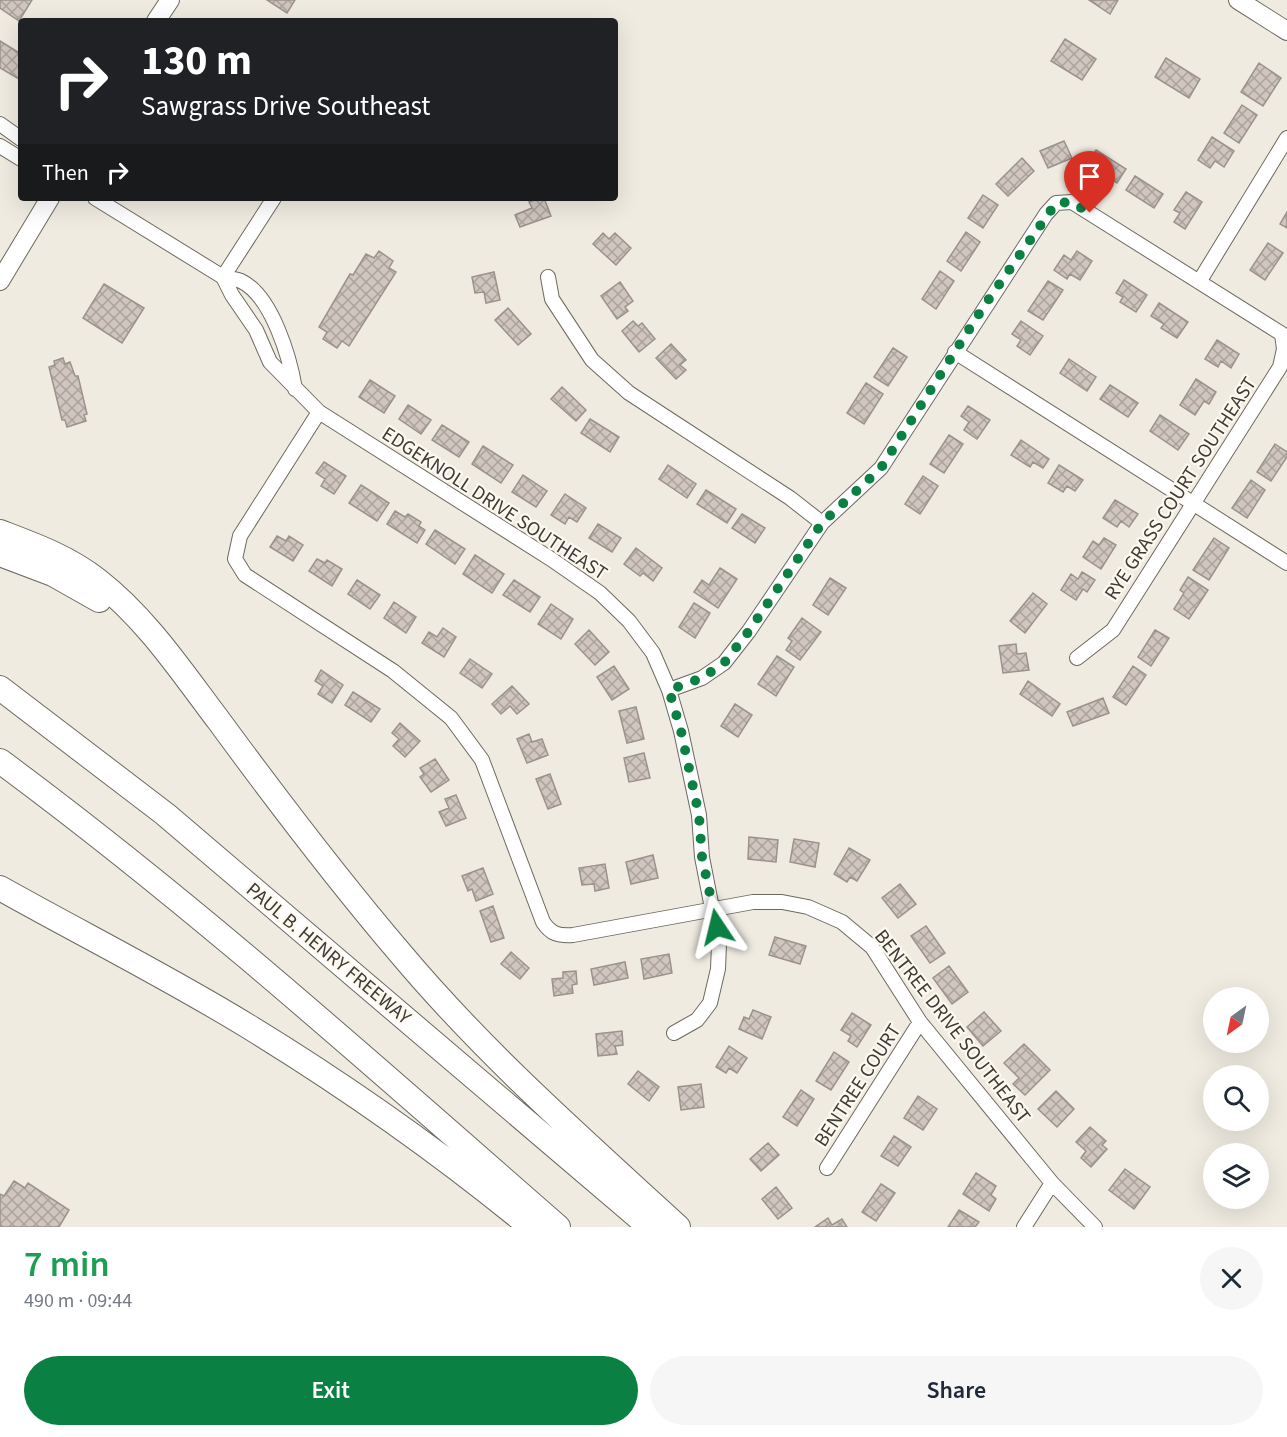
<!DOCTYPE html>
<html lang="en">
<head>
<meta charset="utf-8">
<style>
  body { margin:0; font-family:"Source Sans 3",sans-serif; background:#f6f6f7; color:#1f2937; height:100vh; display:flex; flex-direction:column; font-size:22px; white-space:nowrap }
  * { box-sizing:border-box; margin:0 }
  p { font-size:20px; color:#747a83 }
  .icon { flex:none; width:33px; height:33px; fill:none; stroke:currentColor; stroke-width:2; stroke-linecap:round; stroke-linejoin:round }
  .map { position:relative; height:1227px; overflow:hidden }
  .details { display:flex; flex-direction:column; background:#fff; flex:1 }
  .details>* { flex:none }
  .guide { position:absolute; left:18px; top:18px; width:600px; height:183px; border-radius:6px; box-shadow:0 6px 24px #0002; background:#202124; color:#fff; overflow:hidden }
  .needle { width:39px; rotate:213deg }
  .buttons { position:absolute; left:1203px; top:987px; display:grid; gap:12px }
  .buttons a { display:grid; place-items:center; width:66px; height:66px; border-radius:50%; background:#fff; box-shadow:0 6px 24px #0002; font-size:30px }
  .pin { position:absolute; display:grid; place-items:center; width:51px; height:51px; color:#fff; margin:-62px -26px; border-radius:50% 50% 50% 0; rotate:-45deg; box-shadow:0 0 6px #0007 }
  .pin .icon { rotate:45deg }
  .me { position:absolute; width:66px; margin:-33px; rotate:350deg; stroke-linejoin:round; filter:drop-shadow(0 0 4px #0008) }
  .turn { display:flex; align-items:center; gap:21px; height:126px; padding:0 24px; font-size:27px }
  .turn .icon { width:78px; height:78px; stroke-width:2.5 }
  .turn b { display:block; font-size:42px; line-height:51px }
  .then { display:flex; align-items:center; height:57px; padding:0 24px; background:#0003; gap:12px; font-size:22px }
  .round { display:grid; place-items:center; flex:none; width:63px; height:63px; border-radius:32px; background:#f6f6f7 }
  .head { display:flex; align-items:center; justify-content:space-between; height:102px; padding:0 24px }
  h1 { font-size:36px; font-weight:600; line-height:45px; color:#1e9e55 }
  .cta { display:flex; gap:12px; margin-top:auto; padding:12px 24px }
  .cta a { flex:1; height:69px; border-radius:36px; background:#0b8043; color:#fff; font-size:24px; font-weight:600; line-height:69px; text-align:center }
  .cta a+a { background:#f6f6f7; color:#1f2937 }
  .map>svg:first-child { display:block }
</style>
</head>
<body>
<div class="map">
<svg width="1287" height="1227" viewBox="0 0 1287 1227">
  <defs>
    <pattern id="building-cross-hatch" width="8" height="8" patternUnits="userSpaceOnUse" patternTransform="scale(1.5)"><rect width="8" height="8" fill="#d0c6bf"/><path d="M0 0l8 8M0 8l8-8" fill="none" stroke="#aaa29c"/></pattern>
  </defs>
  <rect width="100%" height="100%" fill="#f0ebe1"/>
  <path fill="url(#building-cross-hatch)" stroke="#9b928c" stroke-width="1.5" d="M0 0H32L19 21 0 8Z
    M267 0H295L287 13Z
    M1089 0H1118L1110 14Z
    M1065 39 1096 59 1082 80 1051 61Z
    M0 41 21 54 19 79 0 68Z
    M1166 58 1200 79 1189 98 1155 77Z
    M1259 63 1281 78 1263 106 1241 92Z
    M1242 105 1257 115 1239 143 1224 133Z
    M1212 137 1234 151 1224 167 1215 161 1210 168 1198 160Z
    M1064 141 1072 158 1048 168 1040 151Z
    M1096 150 1126 169 1117 183 1087 164Z
    M1022 158 1034 171 1008 196 996 184Z
    M1135 176 1163 194 1154 208 1126 190Z
    M1186 192 1202 202 1185 229 1174 222 1180 213 1174 210Z
    M983 195 998 205 983 228 968 218Z
    M540 198H544L551 216 520 227 515 215 532 208 529 202Z
    M1287 212V228L1280 224Z
    M966 232 980 242 961 271 947 261Z
    M603 233 609 239 615 233 631 248 616 265 593 244Z
    M1268 243 1283 253 1265 280 1250 270Z
    M379 251 393 261 389 268 396 272 349 346 342 341 337 348 323 339 327 332 319 327 350 274 353 275 366 254 374 258Z
    M1077 251 1092 261 1080 280 1070 274 1067 279 1054 270 1064 255 1071 260Z
    M940 271 954 281 936 309 922 299Z
    M494 272 500 300 486 303 484 292 475 293 472 277Z
    M1124 280 1147 295 1136 312 1120 302 1123 297 1116 293Z
    M1048 281 1063 290 1043 320 1028 311Z
    M620 282 633 301 625 307 628 311 617 319 601 296Z
    M104 284 144 308 122 343 83 318Z
    M1159 303 1188 322 1177 338 1161 328 1164 324 1151 316Z
    M508 308 531 334 518 345 495 320Z
    M633 321 638 326 642 323 655 339 639 352 622 331Z
    M1021 321 1043 336 1030 355 1017 346 1021 340 1012 334Z
    M1217 340 1239 354 1231 368 1221 361 1218 367 1205 359Z
    M671 344 686 360 680 365 686 370 676 379 656 358Z
    M893 348 907 357 888 386 874 377Z
    M63 358 65 364 70 362 75 376H78L87 414 84 415 86 421 67 427 65 420H62L49 367 55 365 54 361Z
    M1069 359 1096 377 1087 391 1060 373Z
    M1196 379 1216 392 1209 404 1204 401 1195 415 1180 405Z
    M370 380 395 396 384 413 359 397Z
    M866 383 883 394 864 424 847 413Z
    M1110 385 1138 403 1128 417 1100 399Z
    M562 387 586 410 576 421 551 399Z
    M408 405 431 420 421 434 399 419Z
    M968 406 990 420 977 439 964 430 969 422 961 416Z
    M1160 415 1189 434 1178 450 1150 431Z
    M590 419 619 437 610 452 581 433Z
    M442 425 469 442 459 457 432 440Z
    M949 435 963 444 944 473 930 464Z
    M1021 440 1049 459 1043 468 1033 462 1030 467 1011 455Z
    M1275 444 1287 452V457L1271 481 1257 472Z
    M483 446 513 465 501 483 472 464Z
    M324 462 346 476 334 494 321 486 325 479 316 473Z
    M668 465 696 484 687 498 659 479Z
    M1059 465 1083 480 1075 491 1067 486 1063 492 1048 483Z
    M523 475 547 491 536 507 512 492Z
    M923 476 938 486 920 514 905 504Z
    M1251 480 1265 490 1247 518 1232 508Z
    M361 485 389 503 377 521 349 503Z
    M706 490 736 509 727 523 697 504Z
    M565 494 586 508 577 522 569 517 565 524 551 515Z
    M1115 500 1138 514 1129 527 1121 521 1117 527 1103 518Z
    M395 511 405 517 408 514 421 522 419 526 425 530 417 543 387 524Z
    M742 514 765 528 755 543 732 528Z
    M598 524 621 538 612 552 589 538Z
    M435 530 465 549 455 564 426 544Z
    M277 536 286 541 289 536 303 545 293 561 270 547Z
    M1104 538 1116 545 1101 569 1083 557 1093 541 1099 545Z
    M1214 538 1229 548 1209 580 1193 570Z
    M636 548 662 568 653 581 643 573 640 576 624 564Z
    M475 555 504 574 492 593 463 574Z
    M317 559 325 563 327 560 342 569 332 586 309 571Z
    M720 568 737 579 718 608 694 592 702 580 709 585Z
    M1082 572 1095 580 1087 592 1083 589 1076 600 1061 590 1071 574 1078 579Z
    M1188 577 1208 590 1189 619 1174 609 1184 593 1180 590Z
    M830 578 846 588 828 615 813 605Z
    M357 580 380 595 370 609 348 594Z
    M514 580 540 597 530 612 503 595Z
    M1033 593 1047 604 1025 633 1010 621Z
    M394 602 416 617 406 633 384 618Z
    M694 603 710 613 695 638 679 627Z
    M551 604 573 619 561 639 538 624Z
    M802 618 821 632 800 660 786 650 792 641 788 638Z
    M443 628 456 637 444 657 422 643 429 632 437 637Z
    M589 630 609 652 595 665 575 644Z
    M1155 630 1169 638 1151 666 1138 657Z
    M1016 644 1017 654 1026 653 1029 670 1003 673 999 646Z
    M777 656 794 667 776 696 758 684Z
    M470 659 492 674 482 688 460 673Z
    M614 666 629 689 612 700 597 677Z
    M1133 666 1146 675 1126 705 1113 697Z
    M321 670 343 685 332 703 318 694 323 686 315 681Z
    M1028 681 1060 704 1052 716 1020 694Z
    M512 686 529 704 517 714 510 706 501 714 492 704Z
    M353 692 380 709 371 722 345 705Z
    M1103 698 1109 713 1073 726 1067 712Z
    M735 704 752 715 738 737 721 726Z
    M636 707 644 739 627 743 619 711Z
    M400 723 420 741 405 757 393 746 399 739 392 733Z
    M529 734 532 742 542 739 548 755 527 763 517 739Z
    M644 753 650 778 629 782 624 758Z
    M435 759 449 780 431 792 420 777 424 774 420 768Z
    M550 774 561 804 548 809 536 779Z
    M456 795 466 818 446 826 439 812 449 808 445 799Z
    M749 837 778 840 776 862 748 859Z
    M794 839 819 843 815 867 790 862Z
    M849 848 870 860 857 881 850 877 847 882 834 874Z
    M653 855 658 878 631 884 626 862Z
    M605 864 609 888 595 891 594 884 582 885 579 868Z
    M483 868 493 894 476 901 472 889 468 891 462 876Z
    M900 884 916 904 898 918 882 898Z
    M493 906 504 938 491 942 480 911Z
    M926 926 945 953 930 963 911 936Z
    M775 937 806 946 800 964 769 955Z
    M511 952 529 968 520 979 501 964Z
    M669 954 672 973 644 979 641 959Z
    M625 962 628 978 594 985 591 969Z
    M949 966 968 992 952 1004 933 978Z
    M576 971 577 984 572 985 573 993 554 996 552 979 563 978V972Z
    M753 1010 771 1017 762 1039 739 1029 744 1017 749 1019Z
    M984 1012 1001 1031 983 1046 967 1027Z
    M852 1013 871 1025 857 1047 848 1041 851 1036 841 1030Z
    M622 1031 623 1045 615 1046 617 1054 598 1056 596 1034Z
    M1024 1044 1050 1070 1025 1095 1013 1084 1019 1078 1004 1063Z
    M729 1046 747 1058 737 1073 729 1068 726 1073 716 1067Z
    M834 1052 849 1062 831 1090 816 1081Z
    M638 1071 659 1087 649 1101 628 1084Z
    M701 1084 704 1107 681 1110 678 1087Z
    M801 1090 814 1099 797 1126 783 1117Z
    M1056 1091 1074 1109 1057 1127 1038 1109Z
    M918 1096 937 1109 923 1130 904 1118Z
    M1090 1127 1106 1141 1102 1145 1107 1149 1091 1167 1081 1158 1086 1151 1076 1142Z
    M894 1136 911 1147 898 1166 881 1156Z
    M768 1143 779 1155 761 1171 750 1159Z
    M1125 1169 1150 1187 1134 1209 1109 1190Z
    M976 1173 996 1186 991 1195 996 1199 989 1211 963 1194Z
    M14 1181 25 1188 28 1183 69 1210 59 1227H0V1194L4 1196Z
    M881 1184 895 1193 876 1221 862 1212Z
    M776 1187 792 1208 778 1219 762 1199Z
    M959 1210 979 1222 975 1227H948Z
    M828 1218 832 1225 842 1219 847 1227H815Z"/>
  <g fill="none" stroke-linecap="round" stroke-linejoin="round">
    <g stroke="#6d6960" stroke-width="16">
      <path id="street" d="M0 124 21 139
        M0 146 21 159
        M95 198 223 277C229 278 236 279 241 281 272 296 290 358 295 389
        M223 277 232 295 256 330 270 362 319 412 551 559 600 593 629 621 653 653 669 690 681 731 699 815 702 857 719 944 718 969 710 1003 697 1020 674 1033
        M223 277 274 198
        M548 277 552 299 592 360 629 393 790 498 822 523
        M1199 282 1287 138
        M955 352 1287 563
        M319 412 240 536 235 559 245 575 393 671 451 718 482 760 543 922C551 934 558 936 573 935L753 902H782L808 907 842 922 872 947 920 1022 1052 1183 1095 1227
        M669 690 702 678 724 663 749 631 822 523 881 468 1046 214 1056 203 1072 202 1282 334 1284 349 1280 367 1113 630 1077 658
        M827 1168 920 1022
        M1024 1227 1052 1183"/>
    </g>
    <g stroke="#6d6960" stroke-width="20">
      <path id="secondary" d="M1238 0 1287 31
        M156 21 170 0
        M0 281 50 198"/>
    </g>
    <g stroke="#6d6960" stroke-width="26">
      <path id="highway" d="M0 532C34 545 68 557 97 580 147 619 181 671 219 721 277 800 337 879 401 954 485 1054 582 1139 678 1227
        M0 554 53 574 99 600
        M0 688 165 814 650 1227
        M0 761C195 905 376 1068 558 1227
        M0 888C82 934 166 976 246 1025 346 1086 441 1153 531 1227"/>
    </g>
    <use href="#street" stroke="#fff" stroke-width="14"/>
    <use href="#secondary" stroke="#fff" stroke-width="18"/>
    <use href="#highway" stroke="#fff" stroke-width="24"/>
  </g>
  <g fill="none" stroke-linecap="round" stroke-linejoin="round">
    <path stroke="#0b8043" stroke-width="10" stroke-dasharray="0 18" d="M717 927 702 857 699 815 681 731 669 690 702 678 724 663 749 631 822 523 881 468 984 306 1056 203 1071 202 1090 213"/>
  </g>
  <g text-anchor="middle" stroke-width="4.5" stroke-linejoin="round" paint-order="stroke">
    <g font-size="20" fill="#3d3c38" stroke="#fef9ef">
      <text transform="translate(1180 488) rotate(-57)" y="7">RYE GRASS COURT SOUTHEAST</text>
      <text transform="translate(495 503) rotate(33)" y="7">EDGEKNOLL DRIVE SOUTHEAST</text>
      <text transform="translate(329 953) rotate(40)" y="7">PAUL B. HENRY FREEWAY</text>
      <text transform="translate(953 1026) rotate(52)" y="7">BENTREE DRIVE SOUTHEAST</text>
      <text transform="translate(857 1085) rotate(-57)" y="7">BENTREE COURT</text>
    </g>
  </g>
</svg>
<div class="buttons">
<a><svg class="needle" viewBox="-14 -14 28 28"><path d="M0-13l5 13h-10z" fill="#e53935"/><path d="M0 13l5-13h-10z" fill="#747a83"/></svg></a>
<a><svg class="icon" aria-label="search" viewBox="0 0 24 24"><circle cx="10" cy="10" r="6"/><path d="M15 15l6 6"/></svg></a>
<a><svg class="icon" aria-label="layers" viewBox="0 0 24 24"><path d="M12 4l9 5-9 5-9-5zM3 14l9 5 9-5"/></svg></a>
</div>
<div class="pin" style="left:1090px;top:213px;background:#d93025"><svg class="icon" aria-label="arrive" viewBox="0 0 24 24"><path d="M6 21V4h12l-3 4 3 4H6"/></svg></div>
<svg class="me" style="left:717px;top:927px" viewBox="-20 -20 40 40"><path d="M0-17L14 15 0 8-14 15z" fill="#0b8043" stroke="#fff" stroke-width="4"/></svg>
<div class="guide">
<div class="turn"><svg class="icon" aria-label="right" viewBox="0 0 24 24"><path d="M7 20v-9h11M14 6l5 5-5 5"/></svg><div><b>130 m</b>Sawgrass Drive Southeast</div></div>
<div class="then">Then<svg class="icon" aria-label="right" viewBox="0 0 24 24"><path d="M7 20v-9h11M14 6l5 5-5 5"/></svg></div>
</div>
</div>
<section class="details">
<div class="head"><div><h1>7 min</h1><p>490 m · 09:44</p></div><a class="round"><svg class="icon" aria-label="close" viewBox="0 0 24 24"><path d="M6 6l12 12M18 6L6 18"/></svg></a></div>
<div class="cta"><a>Exit</a><a>Share</a></div>
</section>
</body>
</html>
